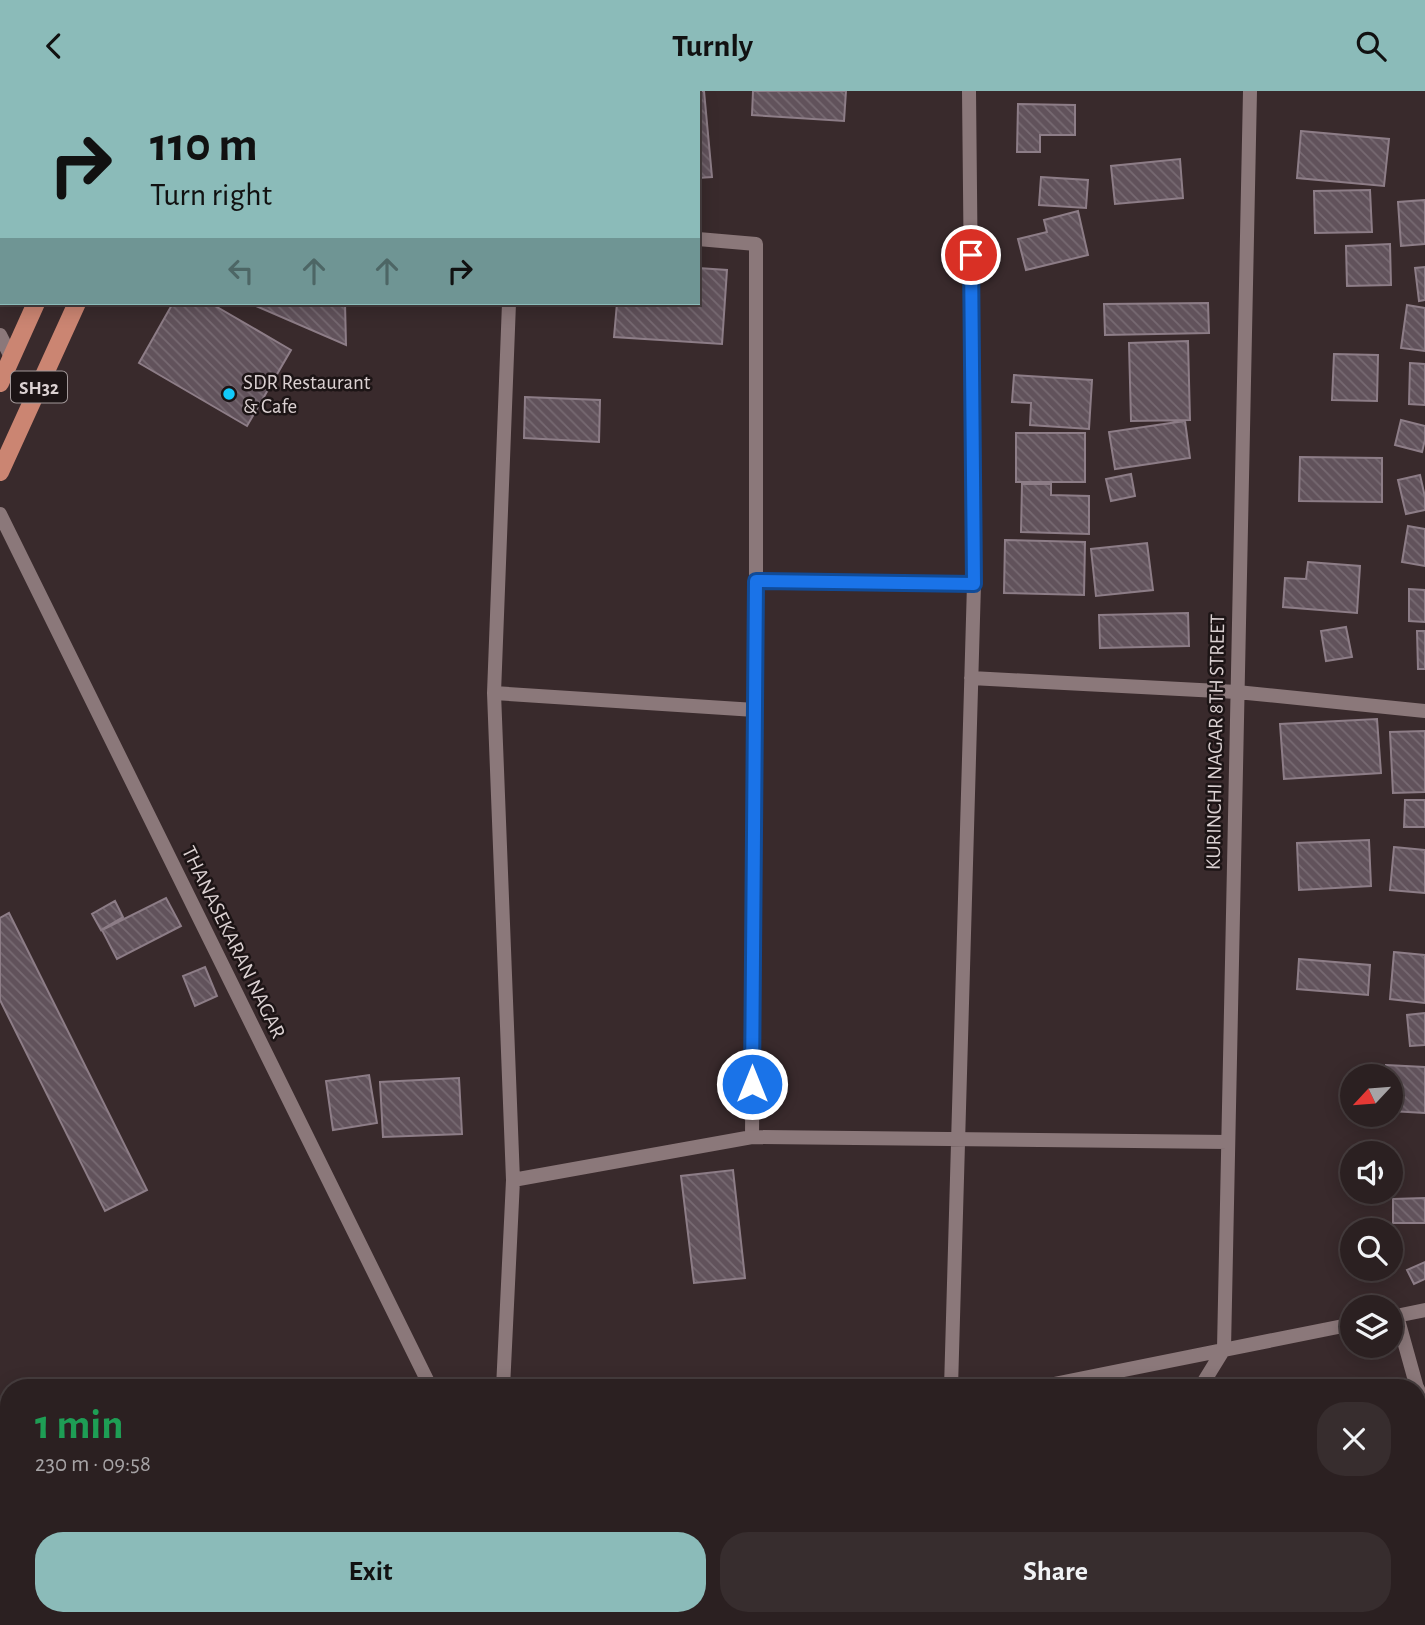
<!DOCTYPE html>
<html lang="en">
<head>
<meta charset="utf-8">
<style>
  body { margin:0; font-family:"Alegreya Sans",sans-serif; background:#372d2e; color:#f1f3f6; height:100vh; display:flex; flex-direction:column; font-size:26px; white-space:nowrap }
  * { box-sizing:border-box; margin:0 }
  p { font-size:23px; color:#a6a3a5 }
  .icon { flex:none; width:38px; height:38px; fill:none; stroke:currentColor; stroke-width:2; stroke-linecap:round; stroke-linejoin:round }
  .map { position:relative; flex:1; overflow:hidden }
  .drawer { position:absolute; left:0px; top:1288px; width:1426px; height:247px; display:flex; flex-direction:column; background:#2b2021; border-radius:28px 28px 0 0; box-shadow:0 4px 18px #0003,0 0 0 2px #473e3f }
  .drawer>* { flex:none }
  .hud { position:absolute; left:0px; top:0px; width:700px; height:214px; box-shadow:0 4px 18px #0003,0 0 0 2px #473e3f; background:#8bbbb9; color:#111; overflow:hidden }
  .needle { width:46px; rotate:244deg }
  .buttons { position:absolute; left:1340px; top:973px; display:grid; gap:14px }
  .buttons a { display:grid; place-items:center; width:63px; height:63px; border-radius:50%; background:#2b2021; box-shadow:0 4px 18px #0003,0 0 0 2px #473e3f; font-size:35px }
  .pin { position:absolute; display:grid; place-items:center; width:60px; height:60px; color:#fff; margin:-30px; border:4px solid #fff; border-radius:50%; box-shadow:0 2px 7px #0007 }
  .me { position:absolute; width:77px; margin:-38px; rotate:0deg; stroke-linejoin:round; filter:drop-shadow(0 0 5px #0008) }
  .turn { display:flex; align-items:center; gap:24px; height:147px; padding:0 35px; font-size:32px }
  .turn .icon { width:91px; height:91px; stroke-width:2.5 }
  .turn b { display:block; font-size:49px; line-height:60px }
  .lanes { display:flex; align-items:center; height:66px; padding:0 35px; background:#0003; justify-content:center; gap:35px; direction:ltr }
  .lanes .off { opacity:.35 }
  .round { display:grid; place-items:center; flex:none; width:74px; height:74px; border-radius:28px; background:#372d2e }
  .summary { display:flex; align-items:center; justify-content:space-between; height:119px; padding:0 35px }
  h1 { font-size:42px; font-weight:600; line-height:52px; color:#1e9e55 }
  .button { display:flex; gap:14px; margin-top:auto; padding:14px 35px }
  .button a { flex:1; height:80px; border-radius:28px; background:#8bbbb9; color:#111; font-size:28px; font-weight:600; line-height:80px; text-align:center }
  .button a+a { background:#372d2e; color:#f1f3f6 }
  header { display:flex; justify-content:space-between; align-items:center; height:91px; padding:0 35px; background:#8bbbb9; color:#111; font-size:32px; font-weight:600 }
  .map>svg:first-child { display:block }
</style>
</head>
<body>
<header><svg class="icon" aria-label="back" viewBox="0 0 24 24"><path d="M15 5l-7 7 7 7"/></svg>Turnly<svg class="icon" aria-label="search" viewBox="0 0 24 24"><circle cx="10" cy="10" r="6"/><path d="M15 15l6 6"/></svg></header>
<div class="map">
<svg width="1425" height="1534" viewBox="0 0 1425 1534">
  <defs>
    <pattern id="building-back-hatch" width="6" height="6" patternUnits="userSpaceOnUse" patternTransform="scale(1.75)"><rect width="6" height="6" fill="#61525b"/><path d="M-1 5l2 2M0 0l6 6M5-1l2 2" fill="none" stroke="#776a72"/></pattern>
  </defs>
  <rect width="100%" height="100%" fill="#392a2c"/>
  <path fill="url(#building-back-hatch)" stroke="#8d7d87" stroke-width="2" d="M625 0H704L712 86 698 87V2H625Z
    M753 0H846L844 30 752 24Z
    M1018 13 1075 14V44H1040V61H1017Z
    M1301 40 1389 48 1384 95 1297 87Z
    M1180 68 1183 107 1115 113 1111 75Z
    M1041 86 1088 89 1086 117 1039 114Z
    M1370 99 1372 141 1315 142 1314 100Z
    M1425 109V153L1401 155 1398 111Z
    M1078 120 1088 164 1026 179 1018 148 1047 141 1044 129Z
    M1390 153 1391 194 1347 195 1346 155Z
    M1425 176V209L1419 210 1415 177Z
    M698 177 727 179 722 253 614 246 617 212H698Z
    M173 212H210L291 259 247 335 139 272Z
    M249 212H345L346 254Z
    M1208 212 1209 242 1105 244 1104 213Z
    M1407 214 1425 217V260L1401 257Z
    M1188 250 1190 329 1131 330 1129 252Z
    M1334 263 1378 264 1377 310 1332 309Z
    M1410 272 1425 273V314L1409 313Z
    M1014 284 1092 289 1089 338 1030 334 1031 312 1012 311Z
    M525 306 600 309 599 351 524 347Z
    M1401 329 1425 335V349L1422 361 1395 354Z
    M1185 330 1190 367 1115 378 1109 341Z
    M1016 342H1085V391H1016Z
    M1300 366 1382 367V411L1299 410Z
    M1131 383 1135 405 1111 410 1106 388Z
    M1420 384 1425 406V419L1406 423 1398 389Z
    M1022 393H1051V404L1089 405V443L1021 441Z
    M1408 435 1425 438V475L1402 471Z
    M1005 449 1085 451 1084 504 1004 502Z
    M1147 452 1153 499 1096 505 1091 458Z
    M1308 471 1360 475 1357 522 1283 516 1285 487 1306 488Z
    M1409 498 1425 499V531L1409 530Z
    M1188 522 1189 555 1100 557 1099 524Z
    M1346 536 1352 566 1326 570 1321 540Z
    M1417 540H1425V578H1418Z
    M1377 628 1381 682 1284 688 1280 633Z
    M1425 640V701L1393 702 1390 641Z
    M1405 709H1425V736H1404Z
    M1369 749 1371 795 1299 799 1297 752Z
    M1394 756 1425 759V802L1390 799Z
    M166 807 181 835 117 868 102 839Z
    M115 810 123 826 101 839 92 823Z
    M9 822 147 1099 105 1120 0 909V827Z
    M1394 861 1425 864V912L1390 908Z
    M1299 868 1370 874 1368 904 1297 898Z
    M205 876 217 905 195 915 183 885Z
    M1425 922V954L1410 955 1407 924Z
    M1386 974 1425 976V1022L1391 1020V985H1386Z
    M369 984 377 1032 333 1039 326 990Z
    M459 987 462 1043 383 1046 380 991Z
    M733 1079 745 1187 694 1192 681 1085Z
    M1425 1107V1132H1393V1108Z
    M1425 1171V1188L1414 1193 1407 1179Z
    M9 1364V1410L0 1415V1370Z
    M9 1419V1474L0 1454V1423Z
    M38 1526H87L90 1532 86 1534H43Z"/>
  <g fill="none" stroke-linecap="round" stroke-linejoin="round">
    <path stroke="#8b787a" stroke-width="14" d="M518 2V0
      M698 148 756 153V490L752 1046
      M0 244 12 268
      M0 423 431 1297
      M756 490 974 493
      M971 587 1237 601 1425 620
      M494 602 755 619
      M513 1089 752 1046 1228 1051
      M1397 1225 1417 1297
      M1391 1226 1425 1219
      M503 1297 513 1089 494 602 509 212
      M951 1297 974 493 969 0
      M1034 1297 1353 1233
      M1200 1297 1224 1258 1250 0
      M1418 1298 1425 1325
      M186 1526 189 1534
      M544 1526 548 1534
      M771 1526 775 1534
      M102 1534 116 1526
      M1193 1534V1526"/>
    <path stroke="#cb8572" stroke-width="18" d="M125 2 126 0
      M173 2V0
      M0 292 36 212
      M0 381 77 212"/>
  </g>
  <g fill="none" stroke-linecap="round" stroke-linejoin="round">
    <g stroke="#114b97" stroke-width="18">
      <path id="route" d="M752 993 756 490 974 493 971 164"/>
    </g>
    <use href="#route" stroke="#1a73e8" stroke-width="12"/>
  </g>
  <circle fill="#12cafb" stroke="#1c1415" stroke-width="2.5" cx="229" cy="303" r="7"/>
  <g text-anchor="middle" stroke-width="5" stroke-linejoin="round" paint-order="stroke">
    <rect fill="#1c1415" stroke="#a29899" stroke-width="2" x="11" y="280.5" width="56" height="31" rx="5"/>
    <g font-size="19" font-weight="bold" fill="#dbd1d2">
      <text x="39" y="303">SH32</text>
    </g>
    <g font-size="21" fill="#dbd1d2" stroke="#1c1415" text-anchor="start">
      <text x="243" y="298">SDR Restaurant<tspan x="243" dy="24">&amp; Cafe</tspan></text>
    </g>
    <g font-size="21" fill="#dbd1d2" stroke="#1c1415">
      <text transform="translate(1215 651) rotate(-89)" y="7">KURINCHI NAGAR 8TH STREET</text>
      <text transform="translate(234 851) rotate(64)" y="7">THANASEKARAN NAGAR</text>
    </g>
  </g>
</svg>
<div class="buttons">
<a><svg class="needle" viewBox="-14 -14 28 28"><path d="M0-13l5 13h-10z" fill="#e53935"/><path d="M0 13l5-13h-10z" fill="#a6a3a5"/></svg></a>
<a><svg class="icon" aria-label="sound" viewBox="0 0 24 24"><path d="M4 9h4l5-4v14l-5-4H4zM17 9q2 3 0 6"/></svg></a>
<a><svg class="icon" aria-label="search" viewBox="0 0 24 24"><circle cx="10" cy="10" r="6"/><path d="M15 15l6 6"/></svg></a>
<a><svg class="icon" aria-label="layers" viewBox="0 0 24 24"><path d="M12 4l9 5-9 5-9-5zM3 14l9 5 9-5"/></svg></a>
</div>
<div class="pin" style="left:971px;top:164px;background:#d93025"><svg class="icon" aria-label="arrive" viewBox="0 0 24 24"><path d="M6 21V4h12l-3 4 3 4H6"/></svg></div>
<svg class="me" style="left:752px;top:993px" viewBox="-20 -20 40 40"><circle r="17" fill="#1a73e8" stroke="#fff" stroke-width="3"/><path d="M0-11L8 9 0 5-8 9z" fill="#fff"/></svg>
<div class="hud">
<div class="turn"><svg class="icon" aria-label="right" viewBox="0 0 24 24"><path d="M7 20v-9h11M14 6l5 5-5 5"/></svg><div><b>110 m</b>Turn right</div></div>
<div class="lanes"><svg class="icon off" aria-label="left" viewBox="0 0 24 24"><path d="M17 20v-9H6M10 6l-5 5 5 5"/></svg><svg class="icon off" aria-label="ahead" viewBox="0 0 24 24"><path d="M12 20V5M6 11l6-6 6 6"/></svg><svg class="icon off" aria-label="ahead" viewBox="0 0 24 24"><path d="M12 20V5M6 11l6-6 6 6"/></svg><svg class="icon" aria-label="right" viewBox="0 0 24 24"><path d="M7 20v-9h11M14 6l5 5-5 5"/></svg></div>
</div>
<section class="drawer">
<div class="summary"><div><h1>1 min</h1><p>230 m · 09:58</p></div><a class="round"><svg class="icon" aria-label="close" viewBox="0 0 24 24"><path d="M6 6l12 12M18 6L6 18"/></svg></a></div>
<div class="button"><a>Exit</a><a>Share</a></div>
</section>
</div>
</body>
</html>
